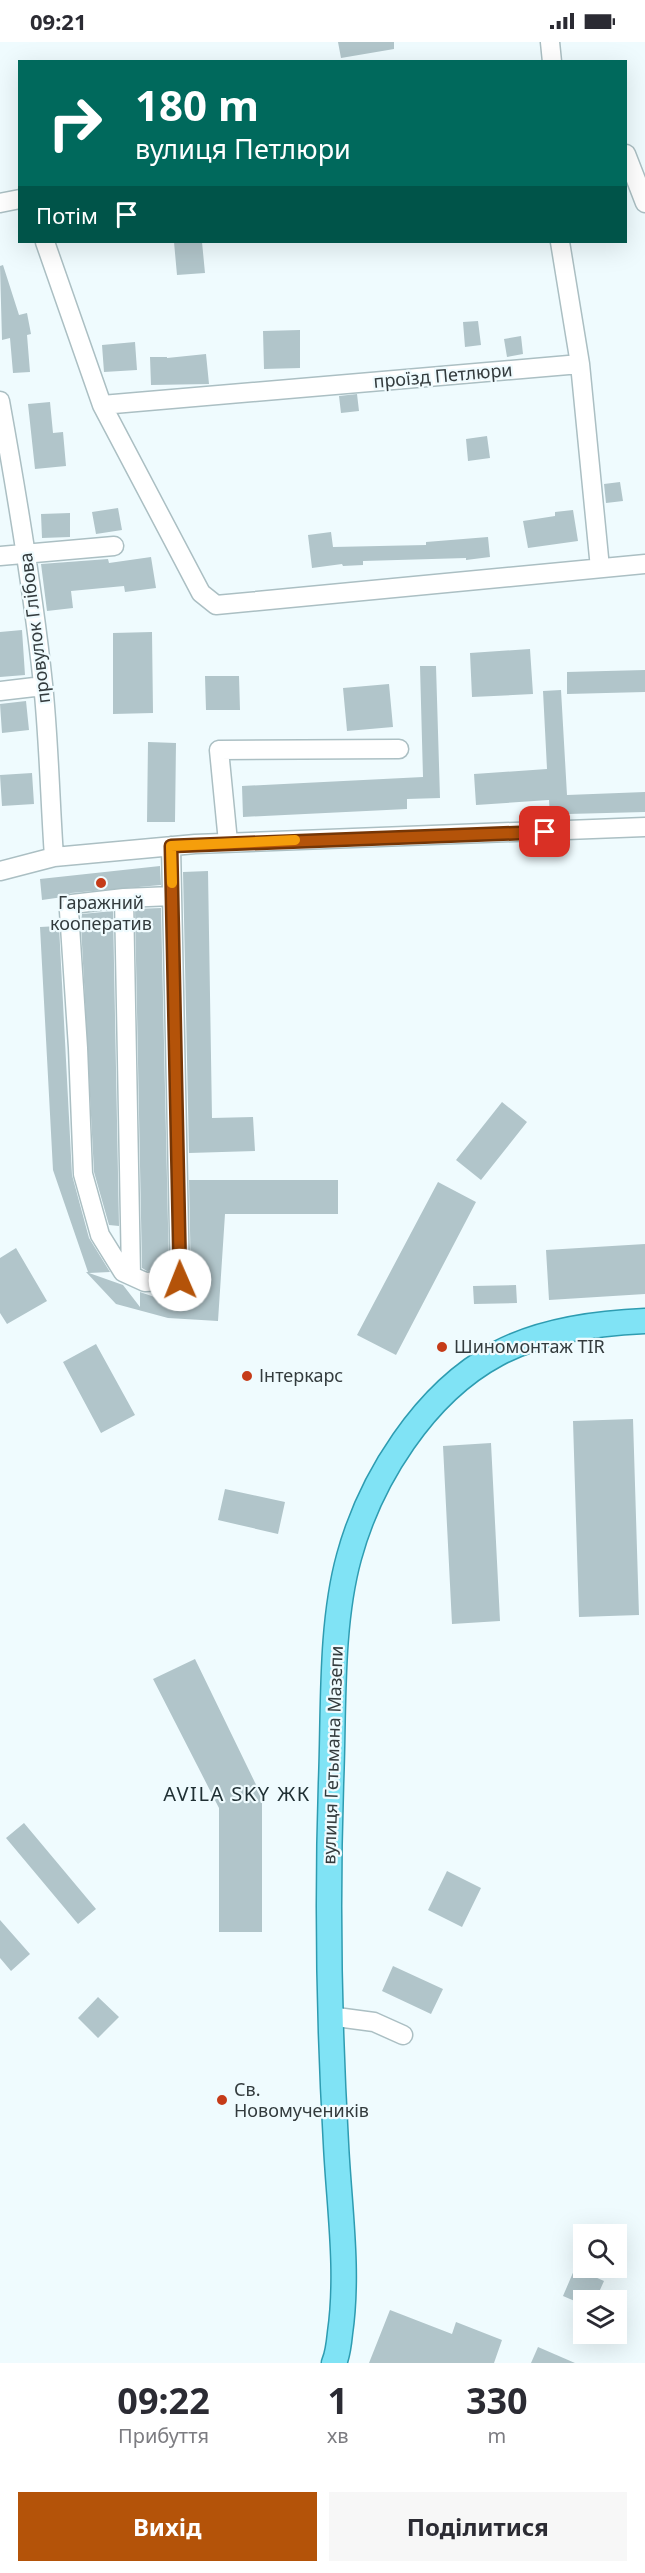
<!DOCTYPE html>
<html lang="uk">
<head>
<meta charset="utf-8">
<style>
  body { margin:0; font-family:"Noto Sans",sans-serif; background:#f7f7f7; color:#2b2b33; height:100vh; display:flex; flex-direction:column; font-size:22px; white-space:nowrap }
  * { box-sizing:border-box; margin:0 }
  p { font-size:20px; color:#7c7c81 }
  .icon { flex:none; width:33px; height:33px; fill:none; stroke:currentColor; stroke-width:2; stroke-linecap:round; stroke-linejoin:round }
  .map { position:relative; height:2321px; overflow:hidden }
  .panel { display:flex; flex-direction:column; background:#fff; flex:1 }
  .panel>* { flex:none }
  .top-card { position:absolute; left:18px; top:18px; width:609px; height:183px; border-radius:0px; box-shadow:0 6px 24px #0002; background:#00695c; color:#fff; overflow:hidden }
  .fabs { position:absolute; left:573px; top:2182px; display:grid; gap:12px }
  .fabs a { display:grid; place-items:center; width:54px; height:54px; border-radius:0px; background:#fff; box-shadow:0 6px 24px #0002; font-size:30px }
  .pin { position:absolute; display:grid; place-items:center; width:51px; height:51px; color:#fff; margin:-26px; border-radius:12px; box-shadow:0 3px 9px #0006 }
  .me { position:absolute; width:66px; margin:-33px; rotate:359deg; stroke-linejoin:round; filter:drop-shadow(0 0 4px #0008) }
  .turn { display:flex; align-items:center; gap:21px; height:126px; padding:0 18px; font-size:27px }
  .turn .icon { width:78px; height:78px; stroke-width:2.5 }
  .turn b { display:block; font-size:42px; line-height:51px }
  .then { display:flex; align-items:center; height:57px; padding:0 18px; background:#0003; gap:12px; font-size:22px }
  .eta { display:flex; justify-content:space-evenly; align-items:center; height:102px; text-align:center }
  .eta b { font-size:36px; font-weight:700; line-height:42px }
  .action { display:flex; gap:12px; margin-top:auto; padding:12px 18px }
  .action a { flex:1; height:69px; border-radius:0px; background:#b45309; color:#fff; font-size:24px; font-weight:700; line-height:69px; text-align:center }
  .action a+a { background:#f7f7f7; color:#2b2b33 }
  .status { display:flex; justify-content:space-between; align-items:center; height:42px; padding:0 30px; background:#fff; direction:ltr }
  .status svg { height:16px; fill:currentColor }
  .map>svg:first-child { display:block }
</style>
</head>
<body>
<div class="status"><b>09:21</b><svg viewBox="0 0 49 12"><path d="M0 12V9h3v3zM5 12V6h3v6zM10 12V3h3v9zM15 12V0h3v12zM26 1h20v11H26zM47 4h2v5h-2z"/></svg></div>
<div class="map">
<svg width="645" height="2321" viewBox="0 0 645 2321">
  <rect width="100%" height="100%" fill="#effbfe"/>
  <path fill="#b1c5ca" d="M338 0H394V7L341 16Z
    M174 200H202L205 231 177 233Z
    M3 223 19 273 27 271 31 292 27 293 30 330 13 331 10 296 2 298 0 224Z
    M478 279 481 303 465 305 463 280Z
    M300 288V326L264 327 263 289Z
    M521 294 523 312 507 315 504 297Z
    M135 300 137 328 104 330 102 303Z
    M206 312 209 342 151 343 150 315H167V316Z
    M357 352 359 369 341 371 339 354Z
    M50 360 53 391 63 390 66 424 35 427 28 362Z
    M487 394 490 416 468 419 466 397Z
    M620 440 623 459 606 461 604 442Z
    M118 466 122 488 96 492 92 470Z
    M573 468 578 499 528 506 523 479 555 474V470Z
    M70 471V495L42 496 41 472Z
    M331 490 333 505 426 503V500L488 495 490 515 466 518V516L363 519V523L343 524 342 522 312 526 308 493Z
    M151 515 156 546 125 550 124 544 71 549 73 566 47 569 41 522 108 517 109 521Z
    M22 588 25 633 0 635V590Z
    M152 590 153 671 113 672V591Z
    M530 607 533 652 472 655 470 611Z
    M420 624H436L440 756 407 757V767L243 775 242 744 423 735Z
    M645 628V650L567 652V630Z
    M205 634H239L240 668H206Z
    M389 642 393 685 347 689 343 646Z
    M561 648 567 753 645 750V770L568 772V774L550 775 549 758 476 763 474 732 547 727 543 649Z
    M26 659 29 688 2 691 0 662Z
    M148 700 176 701 175 780H147Z
    M32 731 34 762 2 764 0 733Z
    M160 824 161 843 71 851 63 855 42 858 40 837Z
    M208 829 212 1076 253 1075 255 1109 189 1111 183 830Z
    M161 866 169 1227 147 1229 142 1226 135 867Z
    M113 869 119 1184 109 1183 94 1130 81 883 82 872Z
    M59 884 72 1133 89 1196 110 1230 89 1231 123 1243 140 1265V1250L186 1266 188 1246 191 1238 189 1138H338V1172H225L218 1279 168 1276 116 1262 86 1230H88L53 1128 40 885Z
    M502 1060 527 1080 481 1138 456 1118Z
    M438 1140 476 1160 396 1313 357 1293Z
    M645 1202V1252L549 1258 546 1208Z
    M16 1206 47 1259 7 1282 0 1271V1216Z
    M516 1243 517 1261 474 1262 473 1244Z
    M96 1302 135 1373 101 1391 63 1320Z
    M633 1377 639 1573 579 1575 573 1379Z
    M491 1401 500 1579 452 1582 443 1404Z
    M225 1447 285 1460 278 1492 218 1478Z
    M195 1617 262 1755V1890H219V1766L153 1637Z
    M24 1781 96 1867 78 1882 6 1796Z
    M447 1829 481 1846 462 1885 428 1868Z
    M0 1878 30 1912 11 1929 0 1916Z
    M393 1924 443 1947 431 1972 382 1949Z
    M98 1955 119 1975 98 1996 78 1976Z
    M575 2226 604 2239 595 2259H584V2263L563 2254Z
    M390 2268 452 2292 456 2280 502 2298 494 2321H369Z
    M538 2305 575 2321H531Z"/>
  <g fill="none" stroke-linecap="round" stroke-linejoin="round">
    <g stroke="#abbfc3" stroke-width="21">
      <path id="minor" d="M550 0 552 20
        M626 112 645 161
        M0 161 20 157
        M45 200 102 363 201 551 216 563 645 522
        M560 200 580 322
        M0 359C17 453 33 547 43 642 49 700 50 758 54 815
        M102 363 580 322 600 526
        M0 514 114 504
        M0 649 43 644
        M228 800 219 708 399 707
        M0 829 54 815 195 802 645 785
        M124 856 172 854
        M131 1233 124 856 72 862 69 869 78 1006 83 1132 100 1193 123 1230 145 1240 180 1238 171 804
        M329 1974 374 1980 403 1993"/>
    </g>
    <g stroke="#2e9cb1" stroke-width="27">
      <path id="major" d="M334 2321C338 2312 339 2301 340 2291 349 2229 339 2164 336 2102 329 1981 327 1862 331 1741 334 1669 330 1584 349 1515 370 1438 424 1351 497 1312 540 1289 596 1281 645 1279"/>
    </g>
    <use href="#minor" stroke="#fff" stroke-width="18"/>
    <use href="#major" stroke="#80e3f5" stroke-width="24"/>
  </g>
  <g fill="none" stroke-linecap="round" stroke-linejoin="round">
    <g stroke="#753606" stroke-width="15">
      <path id="route" d="M180 1238 171 804 545 790"/>
    </g>
    <use href="#route" stroke="#b45309" stroke-width="10"/>
    <path stroke="#f59e0b" stroke-width="10" d="M172 841 171 804 295 798"/>
  </g>
  <g fill="#c53b18" stroke="#effbfe" stroke-width="2">
    <circle cx="101" cy="841" r="6"/>
    <circle cx="442" cy="1305" r="6"/>
    <circle cx="247" cy="1334" r="6"/>
    <circle cx="222" cy="2058" r="6"/>
  </g>
  <g text-anchor="middle" stroke-width="4.5" stroke-linejoin="round" paint-order="stroke">
    <g font-size="18" fill="#333b3d" stroke="#effbfe">
      <text transform="translate(443 334) rotate(-5)" y="6">проїзд Петлюри</text>
      <text transform="translate(35 586) rotate(-97)" y="6">провулок Глібова</text>
      <text transform="translate(333 1713) rotate(-88)" y="6">вулиця Гетьмана Мазепи</text>
    </g>
    <g font-size="18" fill="#333b3d" stroke="#effbfe" text-anchor="start">
      <text x="101" y="867" text-anchor="middle">Гаражний<tspan x="101" dy="21">кооператив</tspan></text>
      <text x="454" y="1311">Шиномонтаж TIR</text>
      <text x="259" y="1340">Інтеркарс</text>
      <text x="234" y="2054">Св.<tspan x="234" dy="21">Новомучеників</tspan></text>
    </g>
    <g font-size="20" letter-spacing="1.5" fill="#203034" stroke="#effbfe">
      <text x="237" y="1759">AVILA SKY ЖК</text>
    </g>
  </g>
</svg>
<div class="fabs">
<a><svg class="icon" aria-label="search" viewBox="0 0 24 24"><circle cx="10" cy="10" r="6"/><path d="M15 15l6 6"/></svg></a>
<a><svg class="icon" aria-label="layers" viewBox="0 0 24 24"><path d="M12 4l9 5-9 5-9-5zM3 14l9 5 9-5"/></svg></a>
</div>
<div class="pin" style="left:545px;top:790px;background:#d93025"><svg class="icon" aria-label="arrive" viewBox="0 0 24 24"><path d="M6 21V4h12l-3 4 3 4H6"/></svg></div>
<svg class="me" style="left:180px;top:1238px" viewBox="-20 -20 40 40"><circle r="19" fill="#fff"/><path d="M0-13L10 11 0 6-10 11z" fill="#b45309"/></svg>
<div class="top-card">
<div class="turn"><svg class="icon" aria-label="right" viewBox="0 0 24 24"><path d="M7 20v-9h11M14 6l5 5-5 5"/></svg><div><b>180 m</b>вулиця Петлюри</div></div>
<div class="then">Потім<svg class="icon" aria-label="arrive" viewBox="0 0 24 24"><path d="M6 21V4h12l-3 4 3 4H6"/></svg></div>
</div>
</div>
<section class="panel">
<div class="eta">
<div><b>09:22</b><p>Прибуття</p></div>
<div><b>1</b><p>хв</p></div>
<div><b>330</b><p>m</p></div>
</div>
<div class="action"><a>Вихід</a><a>Поділитися</a></div>
</section>
</body>
</html>
